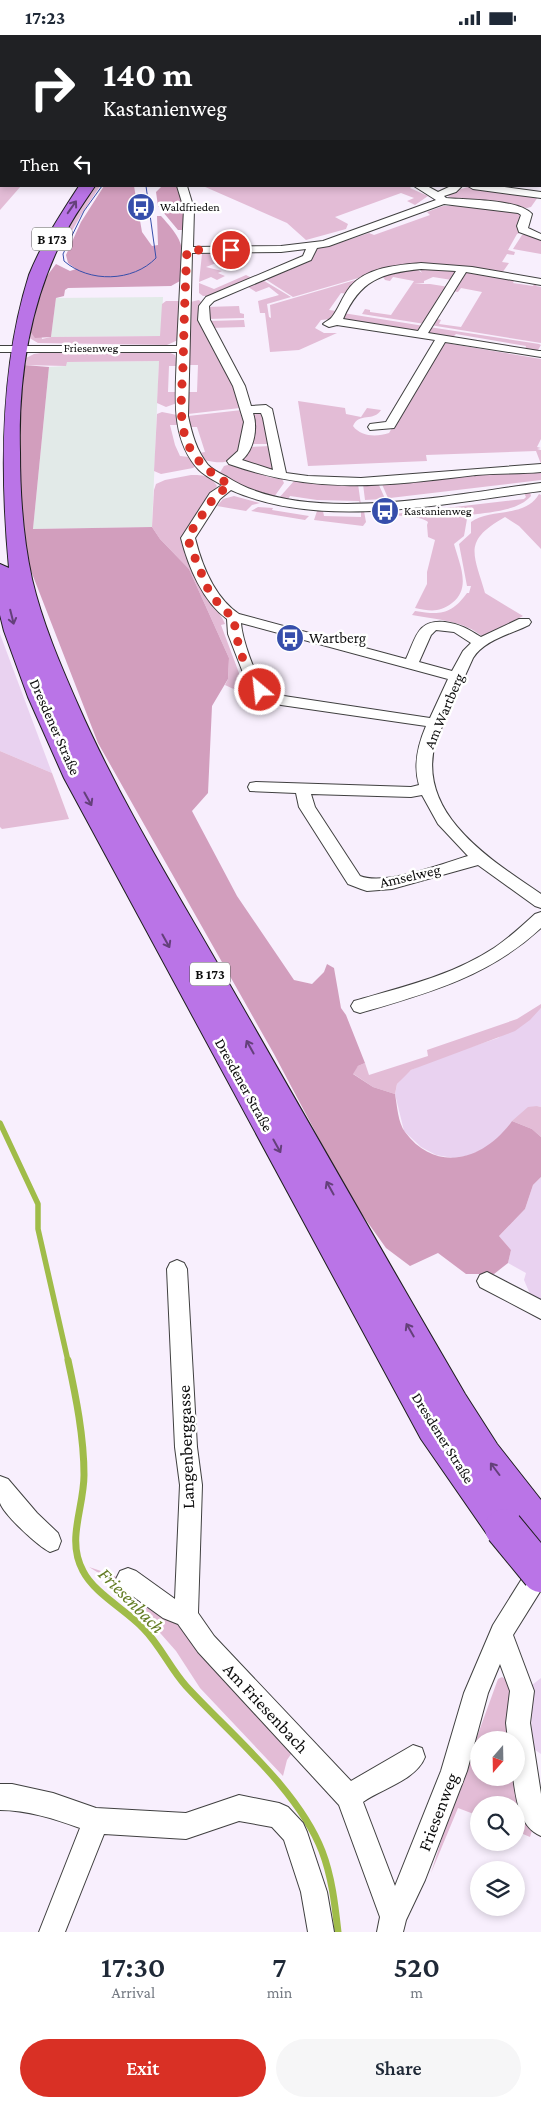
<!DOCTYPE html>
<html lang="en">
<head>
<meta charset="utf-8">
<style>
  body { margin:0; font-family:"Crimson Pro",serif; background:#f6f6f7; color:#1f2937; height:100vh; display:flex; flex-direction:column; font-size:19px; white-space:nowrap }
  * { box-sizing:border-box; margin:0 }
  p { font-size:16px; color:#747a83 }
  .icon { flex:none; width:28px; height:28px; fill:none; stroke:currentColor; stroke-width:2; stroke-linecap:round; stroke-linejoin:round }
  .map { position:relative; height:1897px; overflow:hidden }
  .drawer { display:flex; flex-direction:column; background:#fff; flex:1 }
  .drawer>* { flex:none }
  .hud { position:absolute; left:0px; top:0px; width:541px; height:152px; box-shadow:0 2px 8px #0003; background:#202124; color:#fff; overflow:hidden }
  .needle { width:32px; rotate:200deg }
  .buttons { position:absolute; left:470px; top:1696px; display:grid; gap:10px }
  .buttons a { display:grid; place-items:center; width:55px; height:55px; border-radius:50%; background:#fff; box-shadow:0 2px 8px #0003; font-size:25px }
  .pin { position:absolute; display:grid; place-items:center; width:42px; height:42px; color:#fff; margin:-21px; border:2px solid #fff; border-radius:50%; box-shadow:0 1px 5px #0007 }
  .me { position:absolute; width:55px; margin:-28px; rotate:332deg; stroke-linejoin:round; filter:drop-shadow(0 0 4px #0008) }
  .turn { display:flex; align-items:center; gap:18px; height:105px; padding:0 20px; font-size:22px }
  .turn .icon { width:65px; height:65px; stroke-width:2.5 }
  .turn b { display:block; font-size:35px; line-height:42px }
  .then { display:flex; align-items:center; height:48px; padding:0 20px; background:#0003; gap:10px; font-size:19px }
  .eta { display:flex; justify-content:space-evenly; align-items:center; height:85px; text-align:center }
  .eta b { font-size:30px; font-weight:600; line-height:35px }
  .cta { display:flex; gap:10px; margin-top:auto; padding:10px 20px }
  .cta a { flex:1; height:58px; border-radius:30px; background:#d93025; color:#fff; font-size:20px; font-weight:600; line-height:58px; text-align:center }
  .cta a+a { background:#f6f6f7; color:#1f2937 }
  .status { display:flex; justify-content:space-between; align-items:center; height:35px; padding:0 25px; background:#fff; direction:ltr }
  .status svg { height:14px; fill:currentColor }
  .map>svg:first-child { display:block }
</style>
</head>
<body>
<div class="status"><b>17:23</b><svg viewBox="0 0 49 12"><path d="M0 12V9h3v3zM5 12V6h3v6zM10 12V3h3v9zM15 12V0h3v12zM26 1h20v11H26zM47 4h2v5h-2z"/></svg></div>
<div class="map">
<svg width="541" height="1897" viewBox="0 0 541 1897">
  <rect width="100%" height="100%" fill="#f8effd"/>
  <path fill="#e2eae8" d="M163 262 161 301 51 302 56 263Z
    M159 326 152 492 33 494 49 332 66 331V327Z"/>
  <path fill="#e9d2f0" d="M0 599 52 738 0 716Z
    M541 973V1072L537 1071 512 1086 503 1098 489 1111 471 1120 453 1123 436 1120 421 1112 404 1096 395 1059 397 1049 404 1041 411 1035 438 1023 498 1003Z
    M541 1142V1265L530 1259 524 1245 526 1238 508 1228 511 1215 499 1201 525 1174 533 1150Z
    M541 1643V1719L531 1712 532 1650Z"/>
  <path fill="#e3bcd6" d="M0 20 1 151H21L0 175Z
    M93 151H100L81 180 65 208H59L52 215Z
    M203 151H412L410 153 428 161 415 170 407 166 414 163 401 158 335 182 348 189 346 194 306 205 287 188Z
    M468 152 538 162 531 172 527 173 456 165 444 159Z
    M443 171H467L518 178 523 181 522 197 517 199 508 215 515 217 514 220 507 219 502 227 509 228 502 238 432 228 403 230 293 262 262 242 311 222 317 213 330 211 369 198 374 200 430 180 427 177Z
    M526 199 541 203V219L513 214 522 200Z
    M239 217 243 223 239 225 234 223 227 226 224 225 206 232 222 236 218 238 225 241 217 245 211 242 199 247 202 219Z
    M419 233 453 235 456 238 452 245 433 242 424 246V248L414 249H430L449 252 425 289 362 279 365 274 370 275V277L391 280 414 246 393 242 390 246 385 245 382 240 417 234 422 238Z
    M469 237 515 244 513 248 533 251 535 248H538L536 251 541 252V308L430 290 434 283 441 285 439 289 461 292 482 257 461 253 458 257 451 256 462 239Z
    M246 240 252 243 211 261H203L199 258V248L214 254Z
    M369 241 348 259 341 258 329 275 336 276 331 284 321 285 315 293 324 298H337L299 315 270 317 265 278H260L258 266 279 260 269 252 256 257 245 250 261 244 291 262 267 269 269 282 271 283 270 270Z
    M33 259 42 304 51 302 160 301 162 269 166 266H180L178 305 167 310 38 308 26 301Z
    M199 265 202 268 232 345 240 373 188 379V357H197L198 330H189L190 267Z
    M239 271 240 278 244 279V283L206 284V272Z
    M343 278 424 291 422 294 415 296 344 285 342 281Z
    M244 285 245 292 209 293V286Z
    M429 292 539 309 541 310 538 315H525L526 311 456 299 453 302 431 299 427 295Z
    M446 308 541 324V404L537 412 541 413 537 414 541 415V432L530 433 528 429H541L536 416 426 420 427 426 308 431 298 366 345 373 346 379 361 382 367 373 381 375C374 387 359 377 353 391 361 402 377 402 389 398L442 309Z
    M47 317H168L175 320 178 331H169L168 357H177V368L166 372 157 368 159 326 67 327 66 331 24 330V324L34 319Z
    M242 375 245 380 242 416C228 429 223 429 204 425L199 418 205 417 197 392H189L188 381Z
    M162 377 177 380 178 390H170L175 410 180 421 189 422 196 431 193 433 161 439 154 436 157 379Z
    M262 378 270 409H249L251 380Z
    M271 411 276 438 240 426 248 419 249 412Z
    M231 429 269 442 282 444 284 448 274 462 252 456 219 439 224 431Z
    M541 435V445L390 463H388L381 447 483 438Z
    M191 440C203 440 210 440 217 451L185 497C184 516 196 548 207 564 214 573 221 578 225 589L221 590 242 646H246L249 652C240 658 233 654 225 650L228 644 229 623 189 534 160 504 152 492 154 455 156 449 165 445Z
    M294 446 358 449 361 470 359 466 317 465 290 461 287 466 278 464Z
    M378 448 387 468 385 469 383 464 365 465 363 449Z
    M530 457 531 461C518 476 490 477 471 480L467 484 464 501 454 509C459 528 472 553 452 568 439 578 430 576 415 573L427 549V537L435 505 428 502 427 490 428 487C420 480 388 480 377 481L383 475H392L394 479 524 464 526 462 524 458Z
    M539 459 541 460V514L519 491 505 482C463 506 473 517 485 558L523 581 483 602C465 586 435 584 412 580L415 576C440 580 451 580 467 558H469L471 551H467L459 509 471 498V487C490 473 526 483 539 459Z
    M234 461 260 468 252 470 246 476 217 471 223 464Z
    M258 472 273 473 272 475 309 481 305 485 251 476Z
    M317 476H323L324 481 361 482V476H364L366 487 363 491 314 485Z
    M0 716 52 738 69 784 2 794 0 792Z
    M541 969V973L530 985 515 996 411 1035 397 1049 395 1059 373 1052 352 1038 358 1031 365 1028 369 1040 428 1021 427 1015 517 984Z
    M537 1071 541 1072V1102L532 1094 512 1086 528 1072Z
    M89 1532 113 1540 124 1547 159 1572 186 1596 294 1715 287 1725 283 1741 200 1653 176 1616 146 1582 118 1555V1550Z
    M502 1642C522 1653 513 1686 512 1705H479V1742L515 1743 534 1789 530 1802 516 1796V1770H479V1781L458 1773 431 1838 453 1768 498 1644Z"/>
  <path fill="#d29ebd" d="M104 151H134L142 197 152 211 158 210 157 181H161C185 208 184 210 180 246L171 251 68 253 65 255 64 261 56 263 51 302 35 303 29 295 40 250 56 229 70 236 76 234 68 228 66 220 81 187Z
    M162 151H177C184 169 183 177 183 195H178L158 171 156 157Z
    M24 330 49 332 33 494 152 492 160 504 189 534 229 623 228 644 212 671 208 758 192 776 237 861 294 945 312 949 324 937 327 929 334 933 341 973 346 980 365 1028 358 1031 353 1039 373 1052 395 1059C397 1070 398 1088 405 1097 437 1140 485 1124 512 1086L532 1094 541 1102V1142L533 1150 525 1174 499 1201 511 1215 508 1228 494 1239H466L438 1218 410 1231 386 1213 351 1164 274 1019 98 708 26 523 19 494 20 356Z"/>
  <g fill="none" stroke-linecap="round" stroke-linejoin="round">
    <path stroke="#a0bc49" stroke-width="2.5" d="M59 1 62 0"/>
    <path stroke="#a0bc49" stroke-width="5.5" d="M0 1088 38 1169V1194L68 1326"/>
    <path stroke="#a0bc49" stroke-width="7" d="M68 1325C76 1362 84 1402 84 1440 84 1473 66 1505 83 1536 94 1558 126 1575 143 1593 160 1610 170 1633 186 1651 230 1699 298 1754 322 1816 332 1842 335 1870 338 1897"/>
    <g stroke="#404040" stroke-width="2">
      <path id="street" d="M540 12H541V18H540Z
        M540 34 541 35V41L540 40Z
        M540 98H541V104H540Z
        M540 143H541V149H540Z
        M177 151H187L194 174 193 212 281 211 323 206 436 165 414 151H427L438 157 451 151H462L456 157 444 161 446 163C467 165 518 164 532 179L528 193 541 199V205L519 197 517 191 521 180 518 178 444 169 329 211 317 213 311 225 214 266 209 271 210 285 245 351 251 371 266 370 272 374 286 438 308 441 361 443 541 429V437C520 439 498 438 476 440 386 451 316 460 229 429L227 426 238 416 244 387 233 351 198 285 199 271 206 262 303 221 306 214 281 217 192 218 188 381C192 399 196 415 208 430 213 435 221 439 227 442 303 492 454 459 541 448V456C445 468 322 496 231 455L220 464 195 503C202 531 215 563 239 579L406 624C416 603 417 584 445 587 460 589 468 594 481 602L519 584H529L531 587 529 590C511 599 484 605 473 623L436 705C414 778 490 824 541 859V873L535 871 478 830 392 854 367 856 361 854 348 849 299 772 296 758 250 756 248 752 250 748 256 747 411 752 419 750C413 730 418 710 426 691L281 670 257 660 247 648 228 599 227 584C203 567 188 531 181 503L210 458 222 450C215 446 205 441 199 435 169 403 176 357 177 317H0V311H177L184 174ZM253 378H261L263 383 273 435 242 425C254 415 258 393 253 378ZM241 588 448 644 430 683 284 661C278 658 271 656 266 652 255 643 242 603 241 588ZM436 595 454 597 471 608 463 616 452 636 419 627 431 600ZM311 759 411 762 422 760 438 789 468 821C441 829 385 851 360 841L315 772Z
        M468 151H497L541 157V163L473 154Z
        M421 228 472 232 541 244V250L466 237 428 298 539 316H541V322L445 307 394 393 370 395 368 392 370 389 386 387 435 305 337 290 329 292 323 289C326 286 330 285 332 282 339 273 342 262 350 252 367 232 397 230 421 228ZM421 234 456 236 418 296 343 284C360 245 381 238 421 234Z
        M541 877V893C488 942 428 958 360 978L354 976 351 971 354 966C402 952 451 941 494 913 509 903 522 891 535 879Z
        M177 1225 184 1228 187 1234 197 1412 202 1450 198 1578 214 1601 351 1746 413 1710 422 1713 425 1722C416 1745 383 1753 363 1767L395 1851 441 1736 464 1658 493 1590 533 1526 541 1523V1555L513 1600 534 1656 530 1688 541 1759V1801C519 1792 516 1763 513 1742H516V1705H508L506 1688 510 1656 500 1629 488 1658 467 1736 425 1845 406 1885 403 1897H377L380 1882 339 1770 198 1617 178 1589 163 1583 120 1552 116 1544 120 1536 128 1533 136 1536 175 1564 180 1450 175 1412 167 1234 170 1228Z
        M487 1237 541 1265V1284L480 1252 477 1246 480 1240Z
        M0 1441 8 1444 37 1478 58 1498 61 1506 58 1514 50 1517C39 1512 4 1480 0 1468 0 1461 0 1448 0 1441Z
        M0 1749H12L53 1758 96 1773 186 1778 239 1760 279 1768 288 1772 303 1788 307 1797 327 1857 334 1897H308L301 1857 284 1805 272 1792 239 1786 186 1804 104 1799 65 1897H39L80 1793C55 1784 27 1775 0 1775Z"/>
    </g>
    <g stroke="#2f2f2f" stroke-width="3">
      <path id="secondary" d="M514 0H535L536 1H515Z"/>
    </g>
    <g stroke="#1e1e1e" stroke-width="2">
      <path id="primary" d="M79 151H95C85 166 74 181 66 197 30 265 18 341 20 417 20 459 23 503 32 544 42 587 60 629 78 670 121 768 178 859 231 952 309 1088 386 1224 465 1359L497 1409 541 1465V1510L528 1505 521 1495 517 1505 504 1510 491 1505 421 1404 64 743 28 662 4 596 0 580V529L9 533C0 437 0 332 29 240 42 208 60 180 79 151Z"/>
    </g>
    <use href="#street" fill="#fff" fill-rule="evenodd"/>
    <use href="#secondary" fill="#e3b2f5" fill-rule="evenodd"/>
    <use href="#primary" fill="#ba74e7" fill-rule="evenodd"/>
    <path stroke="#364eab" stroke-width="1" d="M488 0 499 1
      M291 1 296 0
      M102 151 84 176 63 219 64 226C89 248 133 247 156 223L146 151"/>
    <g stroke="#1e1e1e" stroke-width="40" stroke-linecap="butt">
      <path id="primary-bridge" d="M504 1493 541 1538"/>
    </g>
    <use href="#primary-bridge" stroke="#ba74e7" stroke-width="38"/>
  </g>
  <defs><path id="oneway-shaft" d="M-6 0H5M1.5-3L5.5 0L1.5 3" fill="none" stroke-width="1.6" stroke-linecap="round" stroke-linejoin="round" transform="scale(1.25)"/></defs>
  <g stroke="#64407a">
    <use href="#oneway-shaft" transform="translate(72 172) rotate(-55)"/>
    <use href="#oneway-shaft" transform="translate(12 582) rotate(76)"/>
    <use href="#oneway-shaft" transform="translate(88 764) rotate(61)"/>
    <use href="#oneway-shaft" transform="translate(166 906) rotate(61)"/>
    <use href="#oneway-shaft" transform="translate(250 1012) rotate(-119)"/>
    <use href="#oneway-shaft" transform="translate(277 1111) rotate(61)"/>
    <use href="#oneway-shaft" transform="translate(330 1153) rotate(-119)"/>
    <use href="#oneway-shaft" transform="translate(410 1295) rotate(-120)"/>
    <use href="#oneway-shaft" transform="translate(495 1434) rotate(-127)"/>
  </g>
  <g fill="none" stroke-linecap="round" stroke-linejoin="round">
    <path stroke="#d93025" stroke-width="9" stroke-dasharray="0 16.2" d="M231 215H187C185 254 184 292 183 331 182 355 178 384 187 407 196 428 212 439 230 450L215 461 192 495 188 503 190 511 208 554 222 574 234 582C235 604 245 638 260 655"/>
  </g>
  <defs>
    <g id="bus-disc" transform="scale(1.4375)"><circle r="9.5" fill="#364eab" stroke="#fff"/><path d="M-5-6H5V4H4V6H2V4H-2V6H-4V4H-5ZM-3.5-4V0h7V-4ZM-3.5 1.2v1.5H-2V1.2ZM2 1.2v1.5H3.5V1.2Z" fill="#fff"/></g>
  </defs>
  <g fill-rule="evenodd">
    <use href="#bus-disc" x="141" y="172"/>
    <use href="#bus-disc" x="385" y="476"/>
    <use href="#bus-disc" x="290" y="603"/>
  </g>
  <g text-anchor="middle" stroke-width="5" stroke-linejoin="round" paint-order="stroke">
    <g font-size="12" fill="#0d0d0d" stroke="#fff" text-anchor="start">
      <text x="160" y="176">Waldfrieden</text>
      <text x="404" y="480">Kastanienweg</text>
    </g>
    <g font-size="12" fill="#0d0d0d" stroke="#fff">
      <text x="91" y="317">Friesenweg</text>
    </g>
    <g fill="#fff" stroke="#565656" stroke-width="1">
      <rect x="32" y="192.5" width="40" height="23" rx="4"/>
      <rect x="190" y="927.5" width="40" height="23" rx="4"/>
    </g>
    <g font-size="14" font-weight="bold" fill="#0d0d0d">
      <text x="52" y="209">B 173</text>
      <text x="210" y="944">B 173</text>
    </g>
    <g font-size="15" fill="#0d0d0d" stroke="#fff" text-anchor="start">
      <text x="309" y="608">Wartberg</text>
    </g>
    <g font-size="15" fill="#0d0d0d" stroke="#fff">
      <text transform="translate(444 676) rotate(-67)" y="5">Am Wartberg</text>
      <text transform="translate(55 692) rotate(66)" y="5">Dresdener Straße</text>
      <text transform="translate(410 841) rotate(-13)" y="5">Amselweg</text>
      <text transform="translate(244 1050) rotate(61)" y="5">Dresdener Straße</text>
      <text transform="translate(443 1403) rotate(58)" y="5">Dresdener Straße</text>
    </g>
    <g font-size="18" fill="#0d0d0d" stroke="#fff">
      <text transform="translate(186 1412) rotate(-92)" y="6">Langenberggasse</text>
      <text transform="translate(266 1673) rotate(47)" y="6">Am Friesenbach</text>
      <text transform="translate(438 1777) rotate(-69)" y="6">Friesenweg</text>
    </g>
    <g font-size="19" font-style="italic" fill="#637c23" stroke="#fff">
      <text transform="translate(132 1565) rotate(45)" y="7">Friesenbach</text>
    </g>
  </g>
</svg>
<div class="buttons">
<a><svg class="needle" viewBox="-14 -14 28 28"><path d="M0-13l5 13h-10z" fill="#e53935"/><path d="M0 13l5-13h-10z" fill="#747a83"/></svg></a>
<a><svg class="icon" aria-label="search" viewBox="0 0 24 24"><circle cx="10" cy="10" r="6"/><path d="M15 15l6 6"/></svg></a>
<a><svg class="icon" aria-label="layers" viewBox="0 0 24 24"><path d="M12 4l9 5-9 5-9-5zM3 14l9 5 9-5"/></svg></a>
</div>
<div class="pin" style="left:231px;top:215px;background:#d93025"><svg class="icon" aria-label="arrive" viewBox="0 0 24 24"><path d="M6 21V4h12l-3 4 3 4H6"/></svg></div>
<svg class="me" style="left:260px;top:655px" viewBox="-20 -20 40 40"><circle r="17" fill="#d93025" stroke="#fff" stroke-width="3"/><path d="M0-11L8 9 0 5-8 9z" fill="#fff"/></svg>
<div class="hud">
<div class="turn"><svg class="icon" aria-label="right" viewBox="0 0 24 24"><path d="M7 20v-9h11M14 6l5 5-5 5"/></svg><div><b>140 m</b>Kastanienweg</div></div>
<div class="then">Then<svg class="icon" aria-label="left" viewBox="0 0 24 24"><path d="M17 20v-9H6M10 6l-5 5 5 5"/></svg></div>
</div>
</div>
<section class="drawer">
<div class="eta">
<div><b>17:30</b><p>Arrival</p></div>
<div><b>7</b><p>min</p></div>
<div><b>520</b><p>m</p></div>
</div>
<div class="cta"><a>Exit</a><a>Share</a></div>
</section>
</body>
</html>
